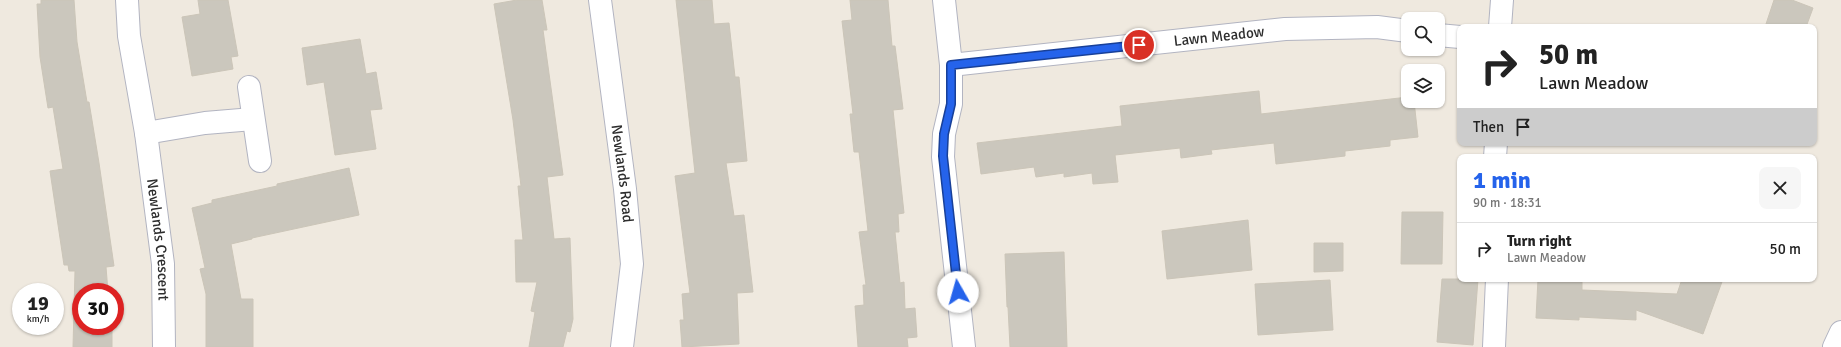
<!DOCTYPE html>
<html lang="en">
<head>
<meta charset="utf-8">
<style>
  body { margin:0; font-family:Signika,sans-serif; background:#f6f6f6; color:#222; height:100vh; display:flex; flex-direction:column; font-size:15px; white-space:nowrap }
  * { box-sizing:border-box; margin:0 }
  p { font-size:13px; color:#767676 }
  .icon { flex:none; width:22px; height:22px; fill:none; stroke:currentColor; stroke-width:2; stroke-linecap:round; stroke-linejoin:round }
  .map { position:relative; flex:1; overflow:hidden }
  .panel { position:absolute; left:1457px; top:154px; width:360px; height:128px; display:flex; flex-direction:column; background:#fff; border-radius:8px; box-shadow:0 1px 3px #0004 }
  .panel>* { flex:none }
  .top-card { position:absolute; left:1457px; top:24px; width:360px; height:122px; border-radius:8px; box-shadow:0 1px 3px #0004; background:#fff; color:#222; overflow:hidden }
  .buttons { position:absolute; left:1401px; top:12px; display:grid; gap:8px }
  .buttons a { display:grid; place-items:center; width:44px; height:44px; border-radius:8px; background:#fff; box-shadow:0 1px 3px #0004; font-size:20px }
  .speed { position:absolute; left:12px; top:283px; display:flex; gap:8px; font-size:20px; font-weight:700; text-align:center }
  .speed>* { display:grid; place-content:center; width:52px; height:52px; border-radius:50%; background:#fff; box-shadow:0 1px 3px #0004; line-height:1 }
  .speed small { font-size:10px; font-weight:400 }
  .speed .limit { border:6px solid #d22; background:#fff; color:#111 }
  .pin { position:absolute; display:grid; place-items:center; width:34px; height:34px; color:#fff; margin:-17px; border:2px solid #fff; border-radius:50%; box-shadow:0 1px 4px #0007 }
  .me { position:absolute; width:44px; margin:-22px; rotate:353deg; stroke-linejoin:round; filter:drop-shadow(0 0 3px #0008) }
  .turn { display:flex; align-items:center; gap:14px; height:84px; padding:0 16px; font-size:18px }
  .turn .icon { width:52px; height:52px; stroke-width:2.5 }
  .turn b { display:block; font-size:28px; line-height:34px }
  .then { display:flex; align-items:center; height:38px; padding:0 16px; background:#0003; gap:8px; font-size:15px }
  .round { display:grid; place-items:center; flex:none; width:42px; height:42px; border-radius:8px; background:#f6f6f6 }
  .headline { display:flex; align-items:center; justify-content:space-between; height:68px; padding:0 16px }
  h1 { font-size:24px; font-weight:700; line-height:30px; color:#2563eb }
  ul { padding:0; list-style:none }
  li { display:flex; align-items:center; gap:12px; height:52px; padding:0 16px; border-top:1px solid #e0e0e0 }
  li div { flex:1 }
  li b { display:block; font-size:15px }
  li em { font-style:normal }
  .map>svg:first-child { display:block }
</style>
</head>
<body>
<div class="map">
<svg width="1841" height="347" viewBox="0 0 1841 347">
  <rect width="100%" height="100%" fill="#efe9df"/>
  <path fill="#cbc7bd" stroke="#cbc5b8" d="M41 0H74L77 42 87 102H89L99 163 114 266 106 267 108 292H81V326H112V347H73L75 271H69L68 265H64L50 171 63 169 53 107 48 108 40 57 37 4H41Z
    M198 0H228L238 56 231 57 233 69 192 76 182 17 200 14Z
    M517 0H542L547 30H543L563 175 547 177 554 239 570 238 573 319 570 332 567 331 563 347H529L535 312 531 311 537 282H516L515 240H523L518 186H521L513 120 494 4Z
    M676 0H712L714 24 729 23 735 77H739L747 161 726 163 734 216 744 215 753 292 737 293 739 344 682 347 680 320H684L682 294 690 293 675 176 695 173Z
    M850 0H888L892 46H895L903 109 893 110 904 213 898 214 899 232H895L900 283 904 282 905 309 915 308 917 337 907 338 908 347H858L855 306 864 305 863 285H866L859 232 868 231 859 152H854L850 114H853L842 21 852 20Z
    M1774 0H1792L1813 8 1806 27H1765Z
    M360 39 366 74 376 72 382 109 370 110 376 149 335 155 324 82 307 85 302 48Z
    M1259 91 1261 114 1408 97V101H1414L1418 137 1390 140V146L1345 151V156L1276 164 1274 143 1211 150 1212 154 1181 158 1180 148 1115 155 1118 182 1093 184 1092 173 1064 177V173L1036 177 1034 167 981 174 977 143 1122 126 1120 106Z
    M349 168 359 215 252 238V239L231 244 241 299H253V347H206V294L200 269 205 268 192 208 212 203V200L277 186V184Z
    M1402 212H1443L1442 264H1401Z
    M1248 220 1252 270 1167 279 1162 231Z
    M1314 243H1343V271L1314 272Z
    M1064 252 1067 347H1010L1008 307H1007L1005 254Z
    M1442 279H1478L1473 345 1437 342Z
    M1538 279H1582V290L1677 294 1682 279H1723L1703 334 1636 310V320L1579 317V320L1536 318Z
    M1330 280 1333 330 1258 335 1255 284Z"/>
  <g fill="none" stroke-linecap="round" stroke-linejoin="round">
    <g stroke="#b2b4c1" stroke-width="24">
      <g id="street">
        <path id="s1" d="M127 0 129 36 146 133 163 264 164 347"/>
        <path id="s2" d="M600 0 625 189 632 264 622 347"/>
        <path id="s3" d="M944 0 951 65 1285 29 1377 27 1408 31"/>
        <path d="M1438 35 1460 37"/>
        <path d="M951 65V104L944 134 943 157 964 347"/>
        <path d="M249 87 260 161"/>
        <path d="M146 133 205 123 253 119"/>
        <path d="M1834 347 1841 332"/>
      </g>
    </g>
    <g stroke="#b2b4c1" stroke-width="24">
      <path id="secondary" d="M1500 27 1502 0
        M1495 157 1496 143
        M1494 347 1497 279"/>
    </g>
    <use href="#street" stroke="#fff" stroke-width="22"/>
    <use href="#secondary" stroke="#fff" stroke-width="22"/>
  </g>
  <g fill="none" stroke-linecap="round" stroke-linejoin="round">
    <g stroke="#184099" stroke-width="10">
      <path id="route" d="M958 292 943 156 944 134 951 104V65L1139 45"/>
    </g>
    <use href="#route" stroke="#2563eb" stroke-width="7"/>
  </g>
  <g text-anchor="middle" stroke-width="4" stroke-linejoin="round" paint-order="stroke">
    <g font-size="15" fill="#2d2d2d" stroke="#fff">
      <text dy="5" stroke="none"><textPath href="#s3" startOffset="335">Lawn Meadow</textPath></text>
      <text dy="5" stroke="none"><textPath href="#s2" startOffset="175">Newlands Road</textPath></text>
      <text dy="5" stroke="none"><textPath href="#s1" startOffset="242">Newlands Crescent</textPath></text>
    </g>
  </g>
</svg>
<div class="buttons">
<a><svg class="icon" aria-label="search" viewBox="0 0 24 24"><circle cx="10" cy="10" r="6"/><path d="M15 15l6 6"/></svg></a>
<a><svg class="icon" aria-label="layers" viewBox="0 0 24 24"><path d="M12 4l9 5-9 5-9-5zM3 14l9 5 9-5"/></svg></a>
</div>
<div class="speed"><div>19<small>km/h</small></div><div class="limit">30</div></div>
<div class="pin" style="left:1139px;top:45px;background:#d93025"><svg class="icon" aria-label="arrive" viewBox="0 0 24 24"><path d="M6 21V4h12l-3 4 3 4H6"/></svg></div>
<svg class="me" style="left:958px;top:292px" viewBox="-20 -20 40 40"><circle r="19" fill="#fff"/><path d="M0-13L10 11 0 6-10 11z" fill="#2563eb"/></svg>
<div class="top-card">
<div class="turn"><svg class="icon" aria-label="right" viewBox="0 0 24 24"><path d="M7 20v-9h11M14 6l5 5-5 5"/></svg><div><b>50 m</b>Lawn Meadow</div></div>
<div class="then">Then<svg class="icon" aria-label="arrive" viewBox="0 0 24 24"><path d="M6 21V4h12l-3 4 3 4H6"/></svg></div>
</div>
<section class="panel">
<div class="headline"><div><h1>1 min</h1><p>90 m · 18:31</p></div><a class="round"><svg class="icon" aria-label="close" viewBox="0 0 24 24"><path d="M6 6l12 12M18 6L6 18"/></svg></a></div>
<ul>
<li><svg class="icon" aria-label="right" viewBox="0 0 24 24"><path d="M7 20v-9h11M14 6l5 5-5 5"/></svg><div><b>Turn right</b><p>Lawn Meadow</p></div><em>50 m</em></li>
</ul>
</section>
</div>
</body>
</html>
